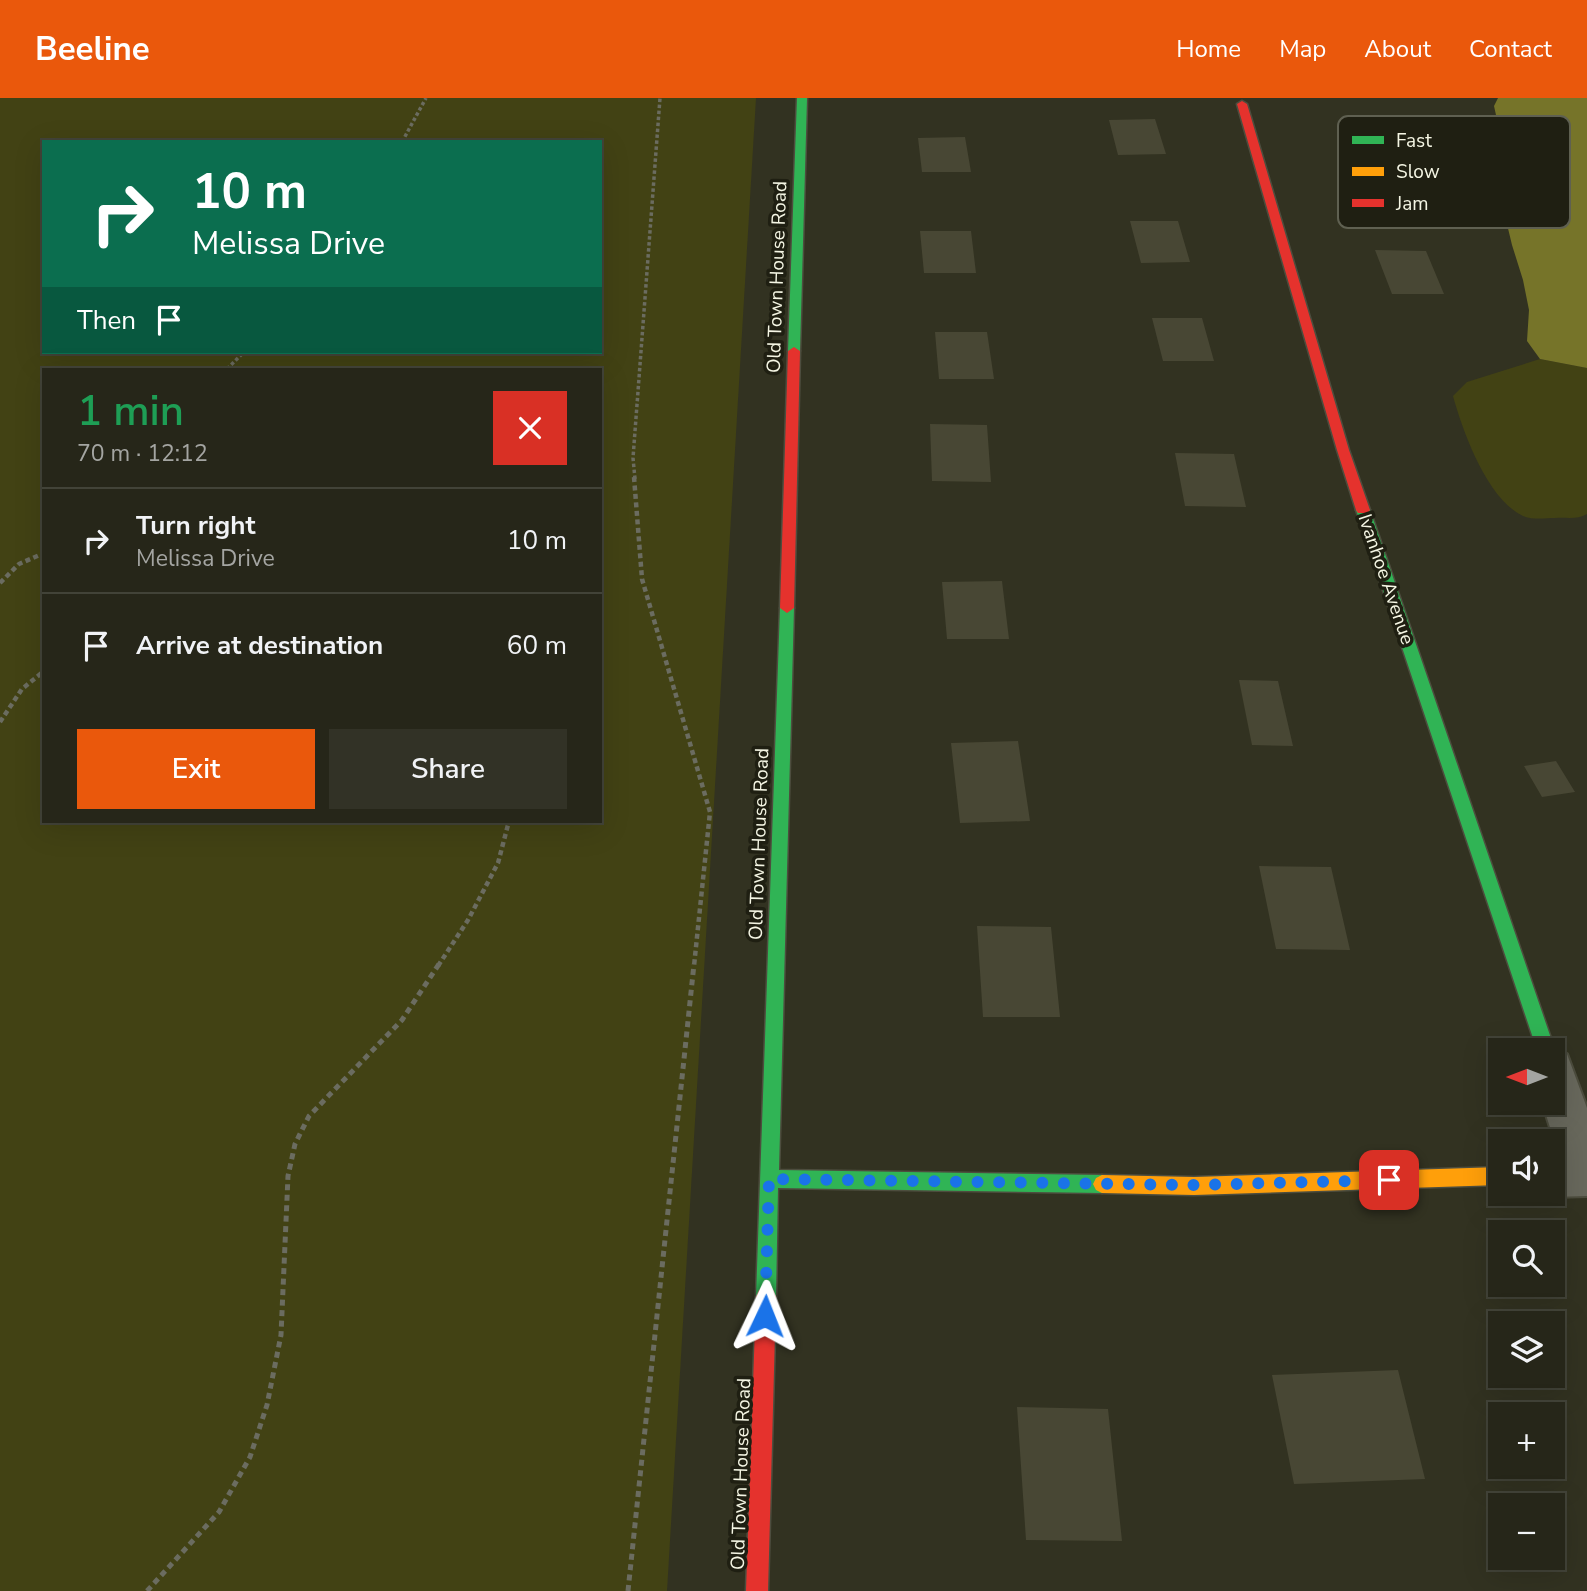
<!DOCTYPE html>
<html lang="en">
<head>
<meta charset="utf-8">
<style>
  body { margin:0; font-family:"Nunito Sans",sans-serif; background:#323226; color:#f1f3f6; height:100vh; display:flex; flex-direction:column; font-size:26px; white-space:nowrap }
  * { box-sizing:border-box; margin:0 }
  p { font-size:23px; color:#a4a5a2 }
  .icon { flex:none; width:38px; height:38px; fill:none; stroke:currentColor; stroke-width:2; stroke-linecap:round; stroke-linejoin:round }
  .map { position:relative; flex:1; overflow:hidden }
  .side { position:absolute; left:42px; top:270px; width:560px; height:455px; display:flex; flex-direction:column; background:#262619; border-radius:0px; box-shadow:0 7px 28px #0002,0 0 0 2px #424338 }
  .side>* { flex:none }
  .guide { position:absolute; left:42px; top:42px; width:560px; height:214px; border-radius:0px; box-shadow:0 7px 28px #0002,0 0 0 2px #424338; background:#0b6e4f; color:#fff; overflow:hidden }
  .needle { width:46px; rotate:270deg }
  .fabs { position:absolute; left:1488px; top:940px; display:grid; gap:14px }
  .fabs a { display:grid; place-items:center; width:77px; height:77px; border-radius:0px; background:#262619; box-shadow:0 7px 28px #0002,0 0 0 2px #424338; font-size:35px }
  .pin { position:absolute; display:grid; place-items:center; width:60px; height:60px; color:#fff; margin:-30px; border-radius:14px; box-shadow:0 4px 10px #0006 }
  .me { position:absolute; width:77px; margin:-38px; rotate:2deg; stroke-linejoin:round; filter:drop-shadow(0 0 5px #0008) }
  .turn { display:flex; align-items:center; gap:24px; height:147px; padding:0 35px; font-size:32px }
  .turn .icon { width:91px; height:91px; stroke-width:2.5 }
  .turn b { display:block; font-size:49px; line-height:60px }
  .then { display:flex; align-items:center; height:66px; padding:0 35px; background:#0003; gap:14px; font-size:26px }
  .round { display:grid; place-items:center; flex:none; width:74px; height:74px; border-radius:0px; background:#323226 }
  .headline { display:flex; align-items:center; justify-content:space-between; height:119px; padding:0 35px }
  h1 { font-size:42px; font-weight:600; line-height:52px; color:#1e9e55 }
  .button { display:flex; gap:14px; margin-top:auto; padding:14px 35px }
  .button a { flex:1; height:80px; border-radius:0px; background:#ea580c; color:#fff; font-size:28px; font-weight:600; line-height:80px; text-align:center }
  .button a+a { background:#323226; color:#f1f3f6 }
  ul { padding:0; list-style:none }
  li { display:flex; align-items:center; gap:21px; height:105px; padding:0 35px; border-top:2px solid #424338 }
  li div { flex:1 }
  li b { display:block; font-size:26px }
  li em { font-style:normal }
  header { display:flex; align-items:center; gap:42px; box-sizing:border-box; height:98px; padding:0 35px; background:#ea580c; color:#fff }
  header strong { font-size:33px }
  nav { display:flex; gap:38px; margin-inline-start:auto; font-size:24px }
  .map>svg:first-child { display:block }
</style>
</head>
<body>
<header>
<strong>Beeline</strong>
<nav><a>Home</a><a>Map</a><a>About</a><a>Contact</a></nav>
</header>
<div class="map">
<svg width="1587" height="1493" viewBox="0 0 1587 1493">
  <rect width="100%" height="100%" fill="#323221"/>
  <path fill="#424214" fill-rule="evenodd" d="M0 0H756L667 1493H0ZM44 44H600V254H44ZM44 271H600V723H44Z
    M1540 261 1587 270V416C1577 422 1567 419 1555 420 1545 420 1533 422 1523 418 1487 401 1463 334 1453 298L1467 284Z"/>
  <path fill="#767429" d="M1498 0H1587V270L1540 261 1527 243 1529 212 1523 182 1512 147 1492 64 1493 43 1498 26 1494 8Z"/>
  <path fill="#484734" d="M1155 21 1166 56 1118 57 1109 22Z
    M965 39 971 74H922L918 40Z
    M1130 123H1178L1190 164 1141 165Z
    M920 133H971L976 175H924Z
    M1375 152 1426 153 1444 196H1392Z
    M1152 220H1202L1214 263H1163Z
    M935 234H987L994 281H939Z
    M930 326 987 327 991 384 932 383Z
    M1175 355 1234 356 1246 409 1185 408Z
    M1002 483 1009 541H947L942 484Z
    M1239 582 1278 583 1293 648 1252 647Z
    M1018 643 1030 723 960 725 951 645Z
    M1556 663 1575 694 1542 699 1524 668Z
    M1259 768 1331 769 1350 852 1276 851Z
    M977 828 1051 829 1060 919H983Z
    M1398 1272 1425 1381 1294 1386 1272 1277Z
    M1017 1309 1108 1311 1122 1443 1026 1442Z"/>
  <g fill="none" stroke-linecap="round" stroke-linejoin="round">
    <g stroke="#4d4d3e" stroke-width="4">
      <path id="street" d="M1552 950 1567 956 1587 1010V1098L1552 1099 1544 1096H1552V1055H1558L1542 1004H1552V952H1547Z"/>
    </g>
    <g stroke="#4d4d3e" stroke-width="3">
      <path id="fast" d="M797 0H807L800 253 794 257 788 253Z
        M1363 407 1370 412 1555 952 1552 957V952H1537L1356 412Z
        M787 505 794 510 779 1072 1102 1077 1108 1080 1111 1086 1108 1092 1102 1095 778 1090 776 1199 773 1206 766 1209 759 1206 756 1199 780 510Z"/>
    </g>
    <g stroke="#4d4d3e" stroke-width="3">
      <path id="slow" d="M1500 1069V1087L1194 1097 1102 1095 1096 1092 1093 1086 1096 1080 1102 1077 1194 1079Z"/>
    </g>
    <g stroke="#4d4d3e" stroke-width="3">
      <path id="jam" d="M1242 3 1247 6 1349 352 1370 412 1368 415H1358L1356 412 1337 352 1237 6Z
        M794 249 800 253 794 510 787 515 780 510 788 253Z
        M766 1189 773 1192 776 1199 768 1493H746L756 1199 759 1192Z"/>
    </g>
    <path stroke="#6b6c60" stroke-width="3.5" stroke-dasharray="3.5 2.5" stroke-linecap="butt" d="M402 44 426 0
      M227 271 244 254
      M635 381 633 360 660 0"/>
    <path stroke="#6b6c60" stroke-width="4.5" stroke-dasharray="5 3.5" stroke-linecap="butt" d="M634 379 642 481 710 714 694 868
      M0 485 19 466 44 455
      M0 624 22 591 44 573
      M438 868 468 822 498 765 509 723"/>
    <path stroke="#6b6c60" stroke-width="5" stroke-dasharray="6 4.5" stroke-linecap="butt" d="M147 1493 219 1414 250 1359 267 1307 281 1237 288 1078 295 1046 309 1018 402 922 439 866
      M628 1493 694 866"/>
    <use href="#street" fill="#68685c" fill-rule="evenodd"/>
    <use href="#fast" fill="#30b455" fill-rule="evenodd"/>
    <use href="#slow" fill="#ff9f0a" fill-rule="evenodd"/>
    <use href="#jam" fill="#e5322d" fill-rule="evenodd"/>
  </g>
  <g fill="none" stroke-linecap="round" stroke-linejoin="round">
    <path stroke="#1a73e8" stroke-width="12" stroke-dasharray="0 21.6" d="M765 1218 769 1081 1194 1087 1389 1082"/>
  </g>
  <g text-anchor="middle" stroke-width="7" stroke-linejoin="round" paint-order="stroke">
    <g font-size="19" fill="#f5f6e4" stroke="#1f1f12">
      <text transform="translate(776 179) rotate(-88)" y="7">Old Town House Road</text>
      <text transform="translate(1387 481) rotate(71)" y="7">Ivanhoe Avenue</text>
      <text transform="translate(758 746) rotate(-88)" y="7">Old Town House Road</text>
      <text transform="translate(740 1376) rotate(-88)" y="7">Old Town House Road</text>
    </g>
  </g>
  <rect x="1338" y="18" width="232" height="112" rx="10" fill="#1f1f12" stroke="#5f6051" stroke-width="2"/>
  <rect x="1352" y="38" width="32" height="8" fill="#30b455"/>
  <rect x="1352" y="69" width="32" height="9" fill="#ff9f0a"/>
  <rect x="1352" y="101" width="32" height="8" fill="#e5322d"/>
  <g font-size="19" fill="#f5f6e4">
    <text x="1396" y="49">Fast</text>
    <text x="1396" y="80">Slow</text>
    <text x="1396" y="112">Jam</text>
  </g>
</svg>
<div class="fabs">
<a><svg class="needle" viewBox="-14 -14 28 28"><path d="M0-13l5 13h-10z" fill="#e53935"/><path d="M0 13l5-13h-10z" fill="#a4a5a2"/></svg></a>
<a><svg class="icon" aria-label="sound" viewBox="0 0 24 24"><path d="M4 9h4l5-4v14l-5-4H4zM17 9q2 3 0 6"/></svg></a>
<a><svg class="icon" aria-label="search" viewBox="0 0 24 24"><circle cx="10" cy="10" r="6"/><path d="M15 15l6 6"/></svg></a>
<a><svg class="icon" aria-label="layers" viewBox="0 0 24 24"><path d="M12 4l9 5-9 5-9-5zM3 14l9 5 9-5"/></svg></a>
<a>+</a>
<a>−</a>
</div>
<div class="pin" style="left:1389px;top:1082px;background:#d93025"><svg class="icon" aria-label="arrive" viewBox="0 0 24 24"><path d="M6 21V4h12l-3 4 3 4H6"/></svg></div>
<svg class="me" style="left:765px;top:1218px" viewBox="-20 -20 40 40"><path d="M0-17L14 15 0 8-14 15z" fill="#1a73e8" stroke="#fff" stroke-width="4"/></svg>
<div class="guide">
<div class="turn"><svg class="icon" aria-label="right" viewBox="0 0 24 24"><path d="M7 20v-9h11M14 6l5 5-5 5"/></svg><div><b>10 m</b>Melissa Drive</div></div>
<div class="then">Then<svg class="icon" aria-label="arrive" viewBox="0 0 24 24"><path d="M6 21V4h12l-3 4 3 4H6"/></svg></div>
</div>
<section class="side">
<div class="headline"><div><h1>1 min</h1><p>70 m · 12:12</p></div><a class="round" style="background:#d93025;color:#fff"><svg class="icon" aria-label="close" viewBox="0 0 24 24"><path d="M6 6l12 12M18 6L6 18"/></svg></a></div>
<ul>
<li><svg class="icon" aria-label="right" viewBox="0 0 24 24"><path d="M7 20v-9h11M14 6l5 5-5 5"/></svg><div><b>Turn right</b><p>Melissa Drive</p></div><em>10 m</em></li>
<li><svg class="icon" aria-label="arrive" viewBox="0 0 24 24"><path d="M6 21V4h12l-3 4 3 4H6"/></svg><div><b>Arrive at destination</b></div><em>60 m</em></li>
</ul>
<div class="button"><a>Exit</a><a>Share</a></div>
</section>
</div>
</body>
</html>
